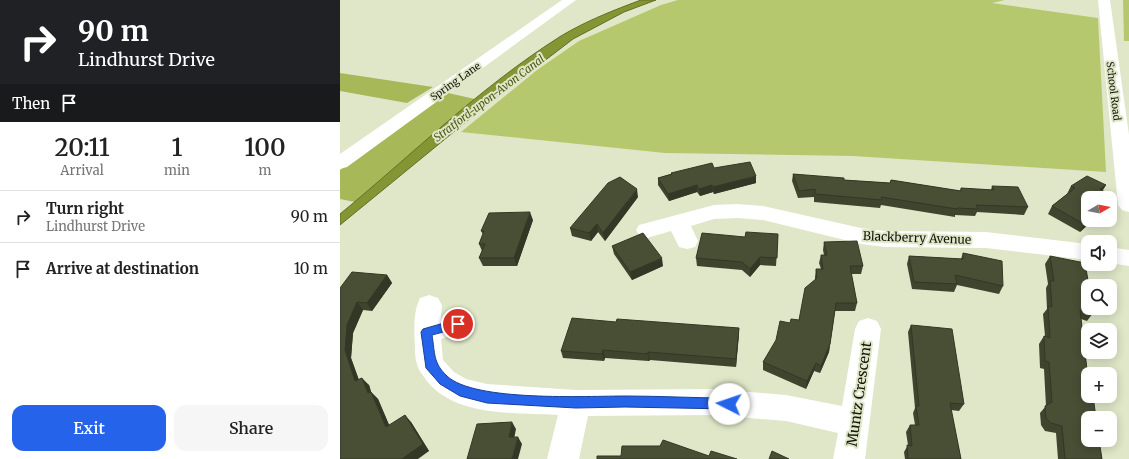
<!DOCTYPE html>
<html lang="en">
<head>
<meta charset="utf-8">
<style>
  body { margin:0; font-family:Merriweather,serif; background:#f6f6f6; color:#222; height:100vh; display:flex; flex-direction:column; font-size:15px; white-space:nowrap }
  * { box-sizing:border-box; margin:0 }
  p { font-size:13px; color:#767676 }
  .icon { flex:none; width:22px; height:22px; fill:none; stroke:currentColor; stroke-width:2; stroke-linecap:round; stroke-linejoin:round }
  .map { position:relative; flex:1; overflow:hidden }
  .panel { display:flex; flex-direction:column; background:#fff; width:340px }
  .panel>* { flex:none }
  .top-card { background:#202124; color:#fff; overflow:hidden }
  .needle { width:26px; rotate:80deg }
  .buttons { position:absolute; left:741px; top:191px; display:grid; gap:8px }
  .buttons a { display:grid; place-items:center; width:36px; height:36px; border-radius:8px; background:#fff; box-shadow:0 2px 10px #0003; font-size:20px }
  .pin { position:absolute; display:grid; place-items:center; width:34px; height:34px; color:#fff; margin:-17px; border:2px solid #fff; border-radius:50%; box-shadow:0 1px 4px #0007 }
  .me { position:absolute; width:44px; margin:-22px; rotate:274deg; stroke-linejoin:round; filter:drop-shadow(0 0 3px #0008) }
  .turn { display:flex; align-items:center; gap:14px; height:84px; padding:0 12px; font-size:18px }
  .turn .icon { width:52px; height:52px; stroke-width:2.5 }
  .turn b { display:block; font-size:28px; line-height:34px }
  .then { display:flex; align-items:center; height:38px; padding:0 12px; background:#0003; gap:8px; font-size:15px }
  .eta { display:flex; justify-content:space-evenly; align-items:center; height:68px; text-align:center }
  .eta b { font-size:24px; font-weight:600; line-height:28px }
  .action { display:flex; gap:8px; margin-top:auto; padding:8px 12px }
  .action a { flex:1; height:46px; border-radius:12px; background:#2563eb; color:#fff; font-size:16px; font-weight:600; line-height:46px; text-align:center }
  .action a+a { background:#f6f6f6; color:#222 }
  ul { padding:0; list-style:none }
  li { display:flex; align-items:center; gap:12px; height:52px; padding:0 12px; border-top:1px solid #e0e0e0 }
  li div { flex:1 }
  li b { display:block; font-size:15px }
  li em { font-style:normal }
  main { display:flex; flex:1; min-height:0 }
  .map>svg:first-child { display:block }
</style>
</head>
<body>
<main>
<section class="panel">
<div class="top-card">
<div class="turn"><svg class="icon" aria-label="right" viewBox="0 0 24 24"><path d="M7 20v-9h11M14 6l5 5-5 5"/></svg><div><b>90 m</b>Lindhurst Drive</div></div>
<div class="then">Then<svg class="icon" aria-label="arrive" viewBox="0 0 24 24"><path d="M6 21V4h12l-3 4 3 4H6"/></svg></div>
</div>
<div class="eta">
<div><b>20:11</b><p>Arrival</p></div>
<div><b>1</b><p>min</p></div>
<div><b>100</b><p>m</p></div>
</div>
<ul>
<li><svg class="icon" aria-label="right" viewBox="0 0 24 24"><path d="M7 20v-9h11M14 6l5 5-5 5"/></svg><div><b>Turn right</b><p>Lindhurst Drive</p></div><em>90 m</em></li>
<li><svg class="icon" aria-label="arrive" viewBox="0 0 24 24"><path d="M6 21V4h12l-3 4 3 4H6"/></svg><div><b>Arrive at destination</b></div><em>10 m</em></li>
</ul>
<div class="action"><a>Exit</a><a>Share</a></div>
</section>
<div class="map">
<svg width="789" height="459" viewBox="0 0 789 459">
  <rect width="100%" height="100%" fill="#dfe7c8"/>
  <path fill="#b6c86d" d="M338 0H665L652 3 758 18 766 172 513 156 325 153 121 132 197 70 239 41 321 5Z
    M783 0H789V41H784Z"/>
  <path fill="#a6b858" d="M0 73 93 87 67 103 0 91Z
    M108 93 135 99 15 202 0 199V170Z"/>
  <path fill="#849533" stroke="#626f27" d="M301 0H316L284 12 233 39 143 108 0 225V214C73 154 140 87 221 36 246 21 274 10 301 0Z"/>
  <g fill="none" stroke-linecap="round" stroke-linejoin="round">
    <path fill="#fff" fill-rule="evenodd" d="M758 0H770L789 135V212L782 210 778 205Z
      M397 204 423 206 521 228 545 231 646 232 748 244V260L646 248 545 247 521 244 423 220 397 218 374 219 351 226 358 241 355 247 347 249 339 247 331 231 307 238 299 235 296 230 299 225 374 205Z
      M770 247 789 250V266L770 263Z
      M89 295 98 298 102 305 101 318 118 313 127 317 131 324 127 331 101 339 103 360 114 372 126 379 147 384 236 390 374 389 446 395 502 406 515 329 519 321 528 318 537 321 541 329 525 459H493L498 433 446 421 374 415 248 416 239 459H207L218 415C175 412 116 418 86 380 83 375 78 370 77 364 75 359 75 352 75 346 74 331 73 312 80 298Z"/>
    <path fill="#fff" fill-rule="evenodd" d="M222 0H236L7 167 0 169V154Z"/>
  </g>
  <path fill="#3f442e" d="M374 168 416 183 374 194 373 192 360 196 357 192 329 201 318 185V178L331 174V173Z
    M453 174 504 180 550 183 551 180 620 191 621 188 651 190 652 186 688 207 684 215 637 212 635 216 615 215V217L541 205 540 208 474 202V197L458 198 452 181Z
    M766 185 762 191 748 198V220H753L740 232 708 214 712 206 727 194 731 186Z
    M298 197 265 241 258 232 251 241 232 236 230 228Z
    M193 220 177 266H143L139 258 142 251 139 244 143 234 141 231Z
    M438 234 436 266 420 265 410 277 402 270 357 266 356 258 405 237Z
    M484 242 523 266 521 274H511L517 303 515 311H495L489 352 480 373 474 371 466 389 423 370V362L450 323 459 320 475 280V277L476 269H481L479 263 481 255H484L483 250Z
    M272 246 323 266 292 280 274 254Z
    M623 253 663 286 659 294 617 285 614 292 572 289 567 264 569 256 621 259Z
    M710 256 753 313 747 321 741 319 748 378 762 459H718L716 433 705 431 701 425 700 413 706 406 704 369 700 368 699 344 704 336H705L703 314 707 309 706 288 708 284 705 264Z
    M47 275 52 283 32 311 23 310 13 333 11 358 19 380 29 385 31 392 38 399 49 425 71 422 89 451 0 459V288Z
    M276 322 399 328 396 367 310 360 309 361 265 358 264 361 223 358 221 351Z
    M571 325 624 404 619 411 611 410 621 459H565L564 452 568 445 566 432 570 425H575L573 413 575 408 568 332Z"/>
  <path fill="#333725" d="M416 176V183L374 194 373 187Z
    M357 185V192L329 201 328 194Z
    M372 185 373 192 360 196 359 189Z
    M766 185 761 193 760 189Z
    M297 189 298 197 265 241 263 233Z
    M768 194 765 198H762Z
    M190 212 193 220 177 266 174 258Z
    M749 220H753L740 232 744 224Z
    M257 224 258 232 251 241 249 233Z
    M420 257V265L410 277V269Z
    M322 258 323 266 292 280 290 272Z
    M47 275 52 283 32 311 27 303Z
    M17 302 23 310 13 333 11 358 22 389 15 381 5 350 7 325Z
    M399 328V335L396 367V359Z
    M490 344 489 352 480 373 481 366Z
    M263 350 265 358 264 361 262 354Z
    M308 352 310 360 309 361 308 354Z
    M476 363 474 371 466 389 467 381Z
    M22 378 29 385 34 401 28 393Z
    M31 392 38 399 53 434 46 427Z
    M65 415 71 422 89 451 78 459H62Z
    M172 422 176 429 173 444 169 437Z
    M178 437 182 444 178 459H172Z"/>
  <path fill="#494f35" stroke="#333725" d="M410 162 416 176 373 187 372 185 359 189 357 185 328 194 318 178 332 174 331 173 372 163 374 168Z
    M453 174 504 178V180L550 183 551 180 621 191V188L654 190 652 186 678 187 688 207 636 205 638 209 617 208V209L541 197 542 200 475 194V189L459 191Z
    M747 176 766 185 760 189 768 194 762 198H748V220H749L744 224 712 206 735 188 731 186Z
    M280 177 297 189 263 233 257 224 249 233 230 228 268 183Z
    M190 212 174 258H139L145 244H139L144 231H141L149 213Z
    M406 232 438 234 437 258 420 257 410 269 402 262 356 258 362 233 405 237Z
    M303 233 322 258 290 272 272 246Z
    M517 241 523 266H510L517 303H496L490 344 481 366 476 363 467 381 423 362 436 340 440 321 450 323 451 319 459 320 465 288 477 278 476 269H483L481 255H487L484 242Z
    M623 253 662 261 663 286 615 275 617 284 574 282 569 256 623 259Z
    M710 256 745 263 749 286H748V308H752L753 313 740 310 748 378V396H753L756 418H748V440H759L762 459H725L722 426 711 423 706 418 705 406 712 402 709 362 705 361 704 336 710 338 708 306 712 307 710 281H714Z
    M12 272 47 275 27 303 17 302 7 325 5 350 15 381 22 378 28 393 31 392 46 427 65 415 83 444 62 459H0V288Z
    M232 318 276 322 277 319 399 328 396 359 308 352V354L263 350 262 354 221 351Z
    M571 325 612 329 624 404 610 403 621 459H568L567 445 572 446 570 425H579L576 406H579Z
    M172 422 169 437H178L172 459H127L137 424Z
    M323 440 369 456 371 451 397 459H257V456H281L282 446H320Z
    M432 451 449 459H429Z"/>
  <path fill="#2563eb" stroke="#184099" d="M118 319 122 321 123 324 122 327 92 335C95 353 93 363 107 376 134 402 247 396 286 396 320 396 354 398 389 398L393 400 395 404 393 407 389 409 285 407 236 408 147 403 120 396 100 384 86 368 81 332 83 329Z"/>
  <g text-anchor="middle" stroke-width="4" stroke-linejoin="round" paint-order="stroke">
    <g font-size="10" fill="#13150a" stroke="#dfe7c8">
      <text transform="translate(115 81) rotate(-35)" y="4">Spring Lane</text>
      <text transform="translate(774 91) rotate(83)" y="4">School Road</text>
    </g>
    <g font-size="11" font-style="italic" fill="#4d5812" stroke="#dfe7c8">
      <text transform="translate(149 98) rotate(-37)" y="4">Stratford-upon-Avon Canal</text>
    </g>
    <g font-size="12" fill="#13150a" stroke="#dfe7c8">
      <text transform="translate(577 238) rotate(2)" y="4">Blackberry Avenue</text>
    </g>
    <g font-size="14" fill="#13150a" stroke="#dfe7c8">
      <text transform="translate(519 394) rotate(-82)" y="5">Muntz Crescent</text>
    </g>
  </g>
</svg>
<div class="buttons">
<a><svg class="needle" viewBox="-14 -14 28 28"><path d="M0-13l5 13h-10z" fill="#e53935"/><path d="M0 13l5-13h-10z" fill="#767676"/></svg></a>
<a><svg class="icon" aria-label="sound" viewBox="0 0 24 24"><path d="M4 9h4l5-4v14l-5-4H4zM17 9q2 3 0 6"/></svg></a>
<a><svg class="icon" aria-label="search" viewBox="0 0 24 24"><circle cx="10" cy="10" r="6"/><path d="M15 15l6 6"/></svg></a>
<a><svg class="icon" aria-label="layers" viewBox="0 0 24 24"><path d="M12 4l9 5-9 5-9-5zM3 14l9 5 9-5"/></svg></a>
<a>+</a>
<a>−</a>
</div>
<div class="pin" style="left:118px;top:324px;background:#d93025"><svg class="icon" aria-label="arrive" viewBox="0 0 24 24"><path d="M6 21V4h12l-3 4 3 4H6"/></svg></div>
<svg class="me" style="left:389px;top:404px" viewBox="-20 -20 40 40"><circle r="19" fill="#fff"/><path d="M0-13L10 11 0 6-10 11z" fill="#2563eb"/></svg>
</div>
</main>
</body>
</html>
